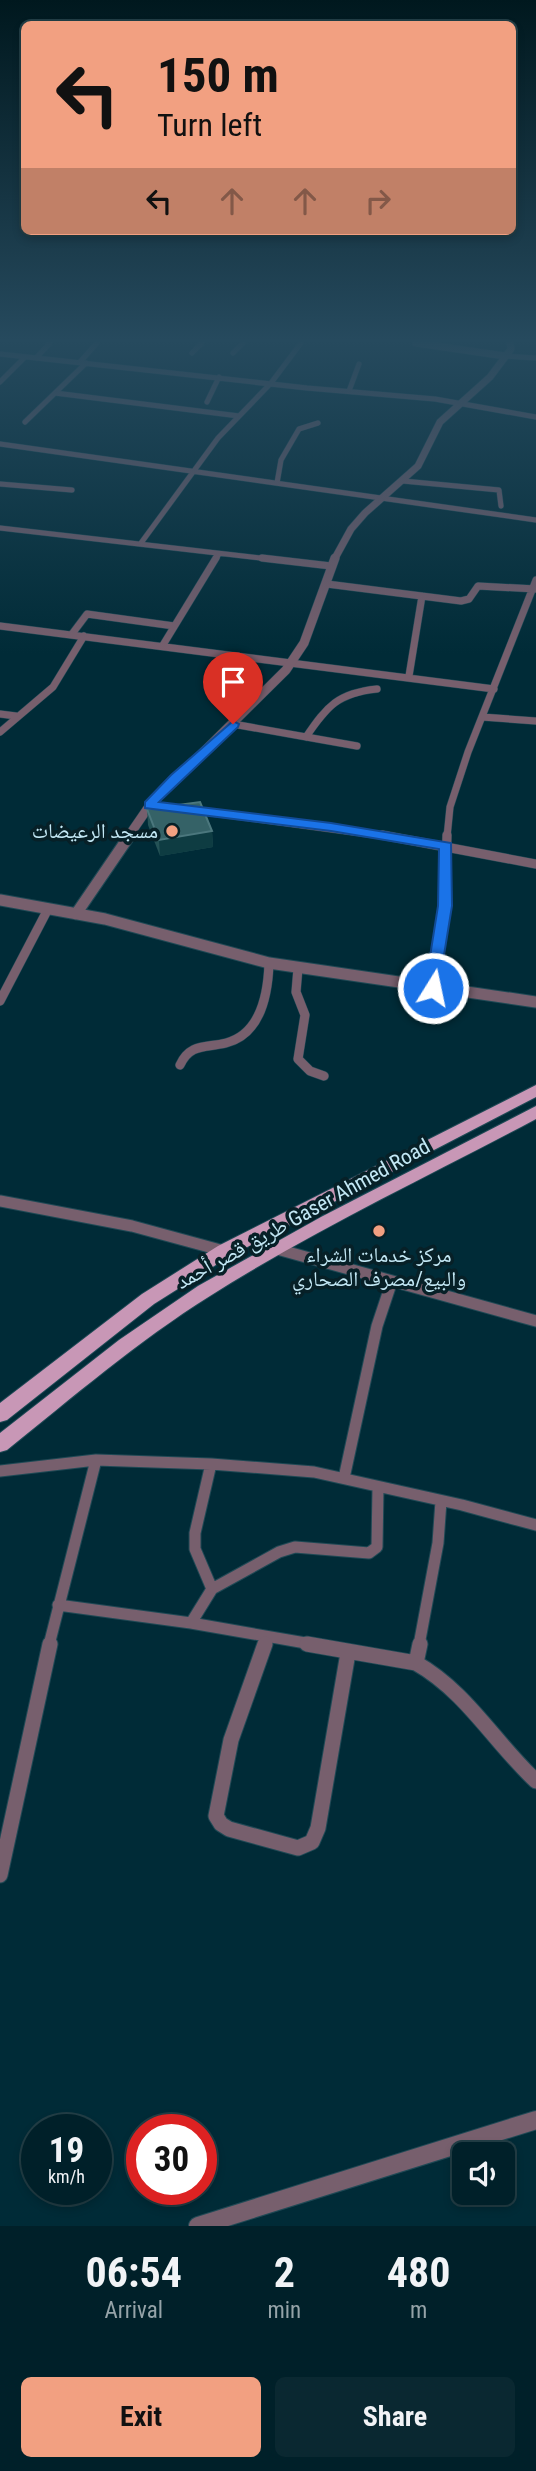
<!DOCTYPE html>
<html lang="en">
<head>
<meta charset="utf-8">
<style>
  body { margin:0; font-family:"Roboto Condensed","Noto Naskh Arabic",sans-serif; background:#0a2831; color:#f1f3f6; height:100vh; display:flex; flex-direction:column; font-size:26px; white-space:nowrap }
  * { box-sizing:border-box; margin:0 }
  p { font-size:23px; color:#95a3a8 }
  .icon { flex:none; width:38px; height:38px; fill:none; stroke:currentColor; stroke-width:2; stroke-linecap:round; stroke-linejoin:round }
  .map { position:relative; height:2226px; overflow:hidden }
  .details { display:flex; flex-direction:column; background:#002029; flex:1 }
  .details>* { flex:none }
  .hud { position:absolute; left:21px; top:21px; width:495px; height:214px; border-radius:10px; box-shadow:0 4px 10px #0003,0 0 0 2px #223e46; background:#f2a081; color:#111; overflow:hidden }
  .fabs { position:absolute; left:452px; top:2142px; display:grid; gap:14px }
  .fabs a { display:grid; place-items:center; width:63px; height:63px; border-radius:10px; background:#002029; box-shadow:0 4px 10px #0003,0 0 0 2px #223e46; font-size:35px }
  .speed { position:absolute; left:21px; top:2114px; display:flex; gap:14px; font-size:35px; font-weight:700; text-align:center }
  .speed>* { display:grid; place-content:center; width:91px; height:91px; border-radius:50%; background:#002029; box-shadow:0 4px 10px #0003,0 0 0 2px #223e46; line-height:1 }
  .speed small { font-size:18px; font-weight:400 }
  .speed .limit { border:10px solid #d22; background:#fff; color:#111 }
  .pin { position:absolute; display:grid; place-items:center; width:60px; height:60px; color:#fff; margin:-72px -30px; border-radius:50% 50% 50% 0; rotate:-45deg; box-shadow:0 0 7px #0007 }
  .pin .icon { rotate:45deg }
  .me { position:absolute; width:77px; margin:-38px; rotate:10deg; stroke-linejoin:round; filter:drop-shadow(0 0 5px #0008) }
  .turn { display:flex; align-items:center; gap:24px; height:147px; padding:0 21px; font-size:32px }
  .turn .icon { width:91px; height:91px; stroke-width:2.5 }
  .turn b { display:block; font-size:49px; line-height:60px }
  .lanes { display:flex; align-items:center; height:66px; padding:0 21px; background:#0003; justify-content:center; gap:35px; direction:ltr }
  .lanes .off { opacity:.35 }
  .eta { display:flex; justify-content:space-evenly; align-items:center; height:119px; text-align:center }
  .eta b { font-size:42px; font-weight:700; line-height:49px }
  .action { display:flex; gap:14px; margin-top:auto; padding:14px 21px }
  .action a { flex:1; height:80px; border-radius:10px; background:#f2a081; color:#111; font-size:28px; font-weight:700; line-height:80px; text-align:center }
  .action a+a { background:#0a2831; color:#f1f3f6 }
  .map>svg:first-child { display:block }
</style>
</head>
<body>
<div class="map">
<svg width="536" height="2226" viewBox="0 0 536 2226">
  <rect width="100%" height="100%" fill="#002b37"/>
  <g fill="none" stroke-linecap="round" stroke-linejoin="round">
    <g stroke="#1f4955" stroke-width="6">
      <path id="minor-far4" d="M192 353 202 343
        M233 353 243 343
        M0 354 307 388 435 399 536 417
        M505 356 536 358
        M36 358 50 343
        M80 362 97 343
        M0 382 25 357
        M349 391 359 364
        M55 393 239 416
        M207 402 219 377
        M25 422 86 363
        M0 444 536 520
        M403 481 499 490 501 506
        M277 483 281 460 299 429 318 423
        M0 484 72 490
        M0 528 277 560
        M141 543 218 438 271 383 301 343
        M215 560 219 554"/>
    </g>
    <g stroke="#1f4955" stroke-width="8">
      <path id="minor-far3" d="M262 558 331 566
        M327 584 461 601 469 599 478 586 536 589
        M0 626 494 689
        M72 634 87 614 174 626
        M163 645 216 558
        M409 676 422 596
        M0 714 16 716
        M482 717 536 721
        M233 724 357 746
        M0 732 53 687 84 636
        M306 737C327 706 338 693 377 689
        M150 805 176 808
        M191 810 391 837
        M447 837 450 807 468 752 536 580"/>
    </g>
    <g stroke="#1f4955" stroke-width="10">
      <path id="minor-far2" d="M382 835 536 864
        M298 968 296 992 305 1015 298 1059 310 1071 324 1076
        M433 988 445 906 447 835
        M0 1001 48 909
        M180 1065C190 1043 206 1048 226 1043 261 1034 268 994 269 963"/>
    </g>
    <g stroke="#1f4955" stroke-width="13">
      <path id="minor-far1" d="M0 1201 132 1226 224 1251
        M277 1249 536 1321
        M211 1464 195 1533V1549L212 1589
        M0 1471 96 1460 211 1464 314 1472 462 1505 536 1525
        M344 1478 377 1326 392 1281
        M58 1605 191 1623 317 1645
        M191 1623 212 1589 279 1552 295 1547 369 1553 377 1547 378 1488
        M49 1645 96 1460
        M264 1645 267 1638
        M419 1645 438 1543 441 1501"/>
    </g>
    <g stroke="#1f4955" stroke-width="17">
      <path id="minor" d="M265 1644 231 1740 216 1816 221 1824 229 1829 298 1848 312 1842 318 1828 348 1653
        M307 1644 416 1663C467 1692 494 1742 536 1781
        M416 1663 420 1644
        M0 1875 50 1644"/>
    </g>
    <g stroke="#1f4955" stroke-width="8">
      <path id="tertiary-far3" d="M416 343 505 356
        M334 560 351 529 365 513 418 466 440 422 490 377 511 349 510 343"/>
    </g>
    <g stroke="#1f4955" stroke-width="10">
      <path id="tertiary-far2" d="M128 837 150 805 286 670 304 643 335 558"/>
    </g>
    <g stroke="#1f4955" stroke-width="13">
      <path id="tertiary-far1" d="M0 900 105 919 269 963 536 1002
        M76 914 130 835"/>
    </g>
    <g stroke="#1f4955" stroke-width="20">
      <path id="tertiary" d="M198 2226 536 2120"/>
    </g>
    <g stroke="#1f4955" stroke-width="2">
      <path id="primary" d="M536 1085V1097L230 1256 154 1304 7 1420 0 1422V1403L142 1294 218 1246Z
        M536 1106V1119C427 1177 314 1230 210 1296 138 1341 73 1397 7 1450L0 1452V1433L119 1340 198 1286 321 1217Z"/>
    </g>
    <use href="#minor-far4" stroke="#775f6d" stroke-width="5"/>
    <use href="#minor-far3" stroke="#775f6d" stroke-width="7"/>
    <use href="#minor-far2" stroke="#775f6d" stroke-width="9"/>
    <use href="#minor-far1" stroke="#775f6d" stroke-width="11"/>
    <use href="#minor" stroke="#775f6d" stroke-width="15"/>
    <use href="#tertiary-far3" stroke="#775f6d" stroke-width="7"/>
    <use href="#tertiary-far2" stroke="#775f6d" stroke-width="9"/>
    <use href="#tertiary-far1" stroke="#775f6d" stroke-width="11"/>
    <use href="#tertiary" stroke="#775f6d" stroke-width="18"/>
    <use href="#primary" fill="#c897b6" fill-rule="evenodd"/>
  </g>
  <path fill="#245256" d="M147 809 212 831 213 847 160 856 148 825Z"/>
  <path fill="#0e3c42" d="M212 831 213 847 160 856 159 840Z"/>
  <path fill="#356267" stroke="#4b777d" stroke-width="2" d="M200 802 212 831 159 840 147 809Z"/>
  <linearGradient id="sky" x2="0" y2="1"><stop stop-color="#00181e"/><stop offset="0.52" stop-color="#264a5e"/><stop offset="1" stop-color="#264a5e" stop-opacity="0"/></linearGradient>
  <rect width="536" height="654" fill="url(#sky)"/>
  <path fill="#1a73e8" stroke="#114b97" stroke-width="2" d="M233 721 239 724 238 727 159 802 331 823 451 843 452 906 438 992 433 993 425 988 438 906 439 849 331 831 145 808V802L171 775Z"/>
  <g fill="#f2a081" stroke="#072027" stroke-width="2.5">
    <circle cx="172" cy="831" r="7"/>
    <circle cx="379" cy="1231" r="7"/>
  </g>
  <g text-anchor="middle" stroke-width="7" stroke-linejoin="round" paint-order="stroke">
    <g font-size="21" fill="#c3e8f5" stroke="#072027" text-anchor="end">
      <text x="158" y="838">مسجد الرعيضات</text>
      <text x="379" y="1262" text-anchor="middle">مركز خدمات الشراء<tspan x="379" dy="24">والبيع/مصرف الصحاري</tspan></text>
    </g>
    <g font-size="21" fill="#c3e8f5" stroke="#072027">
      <text transform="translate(303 1214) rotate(-29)" y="7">طريق قصر أحمد Gaser Ahmed Road</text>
    </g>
  </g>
</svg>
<div class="fabs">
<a><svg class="icon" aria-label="sound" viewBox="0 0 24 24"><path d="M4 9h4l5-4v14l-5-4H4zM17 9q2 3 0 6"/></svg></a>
</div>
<div class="speed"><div>19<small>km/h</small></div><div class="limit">30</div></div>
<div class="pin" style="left:233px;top:724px;background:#d93025"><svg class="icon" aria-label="arrive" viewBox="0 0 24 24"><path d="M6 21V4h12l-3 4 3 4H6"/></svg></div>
<svg class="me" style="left:433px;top:988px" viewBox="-20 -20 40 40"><circle r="17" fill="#1a73e8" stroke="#fff" stroke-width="3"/><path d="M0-11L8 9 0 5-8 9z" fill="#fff"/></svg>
<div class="hud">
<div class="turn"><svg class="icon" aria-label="left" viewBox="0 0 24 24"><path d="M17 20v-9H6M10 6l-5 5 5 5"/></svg><div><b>150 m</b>Turn left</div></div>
<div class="lanes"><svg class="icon" aria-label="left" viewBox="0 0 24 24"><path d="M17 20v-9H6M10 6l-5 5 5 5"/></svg><svg class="icon off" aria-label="ahead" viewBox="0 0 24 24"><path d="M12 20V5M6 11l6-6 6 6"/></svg><svg class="icon off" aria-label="ahead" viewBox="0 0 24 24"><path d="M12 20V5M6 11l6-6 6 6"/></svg><svg class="icon off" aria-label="right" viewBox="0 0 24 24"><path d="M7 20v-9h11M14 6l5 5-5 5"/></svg></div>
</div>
</div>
<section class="details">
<div class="eta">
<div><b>06:54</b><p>Arrival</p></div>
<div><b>2</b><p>min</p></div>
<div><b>480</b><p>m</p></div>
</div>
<div class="action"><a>Exit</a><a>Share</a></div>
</section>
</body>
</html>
